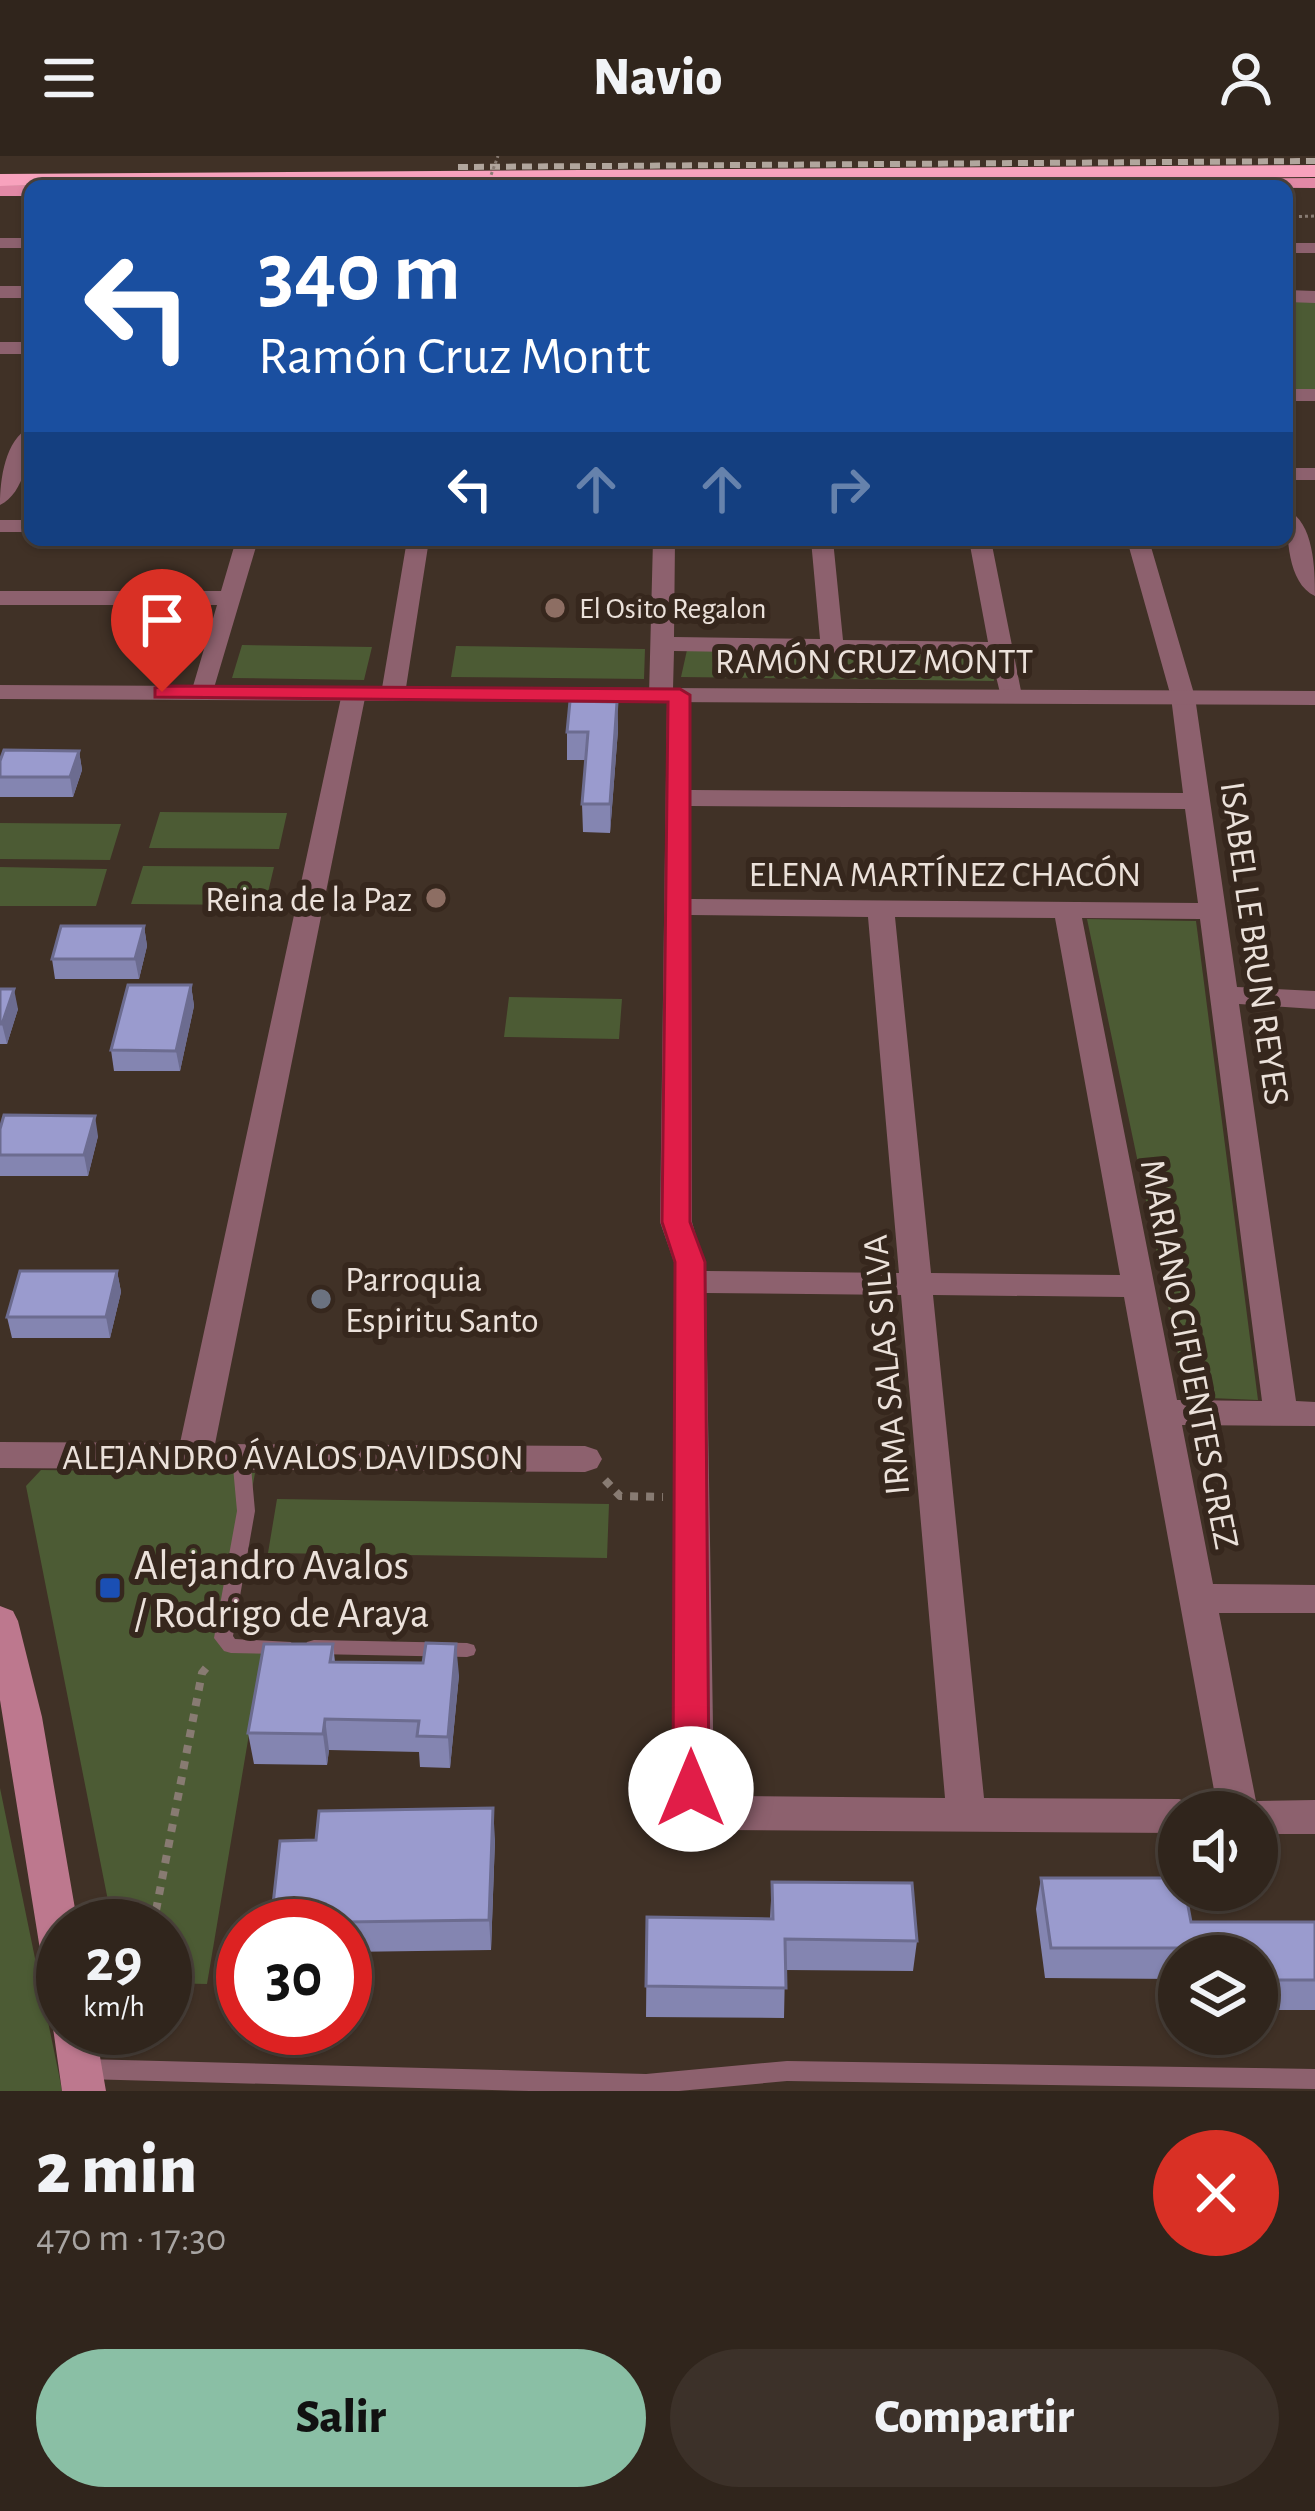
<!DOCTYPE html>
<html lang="es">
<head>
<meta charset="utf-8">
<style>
  body { margin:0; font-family:"Alegreya Sans",sans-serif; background:#3c3129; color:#f1f3f6; height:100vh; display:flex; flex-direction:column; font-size:45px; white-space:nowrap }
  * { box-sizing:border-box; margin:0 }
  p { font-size:39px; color:#a8a5a3 }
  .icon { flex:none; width:66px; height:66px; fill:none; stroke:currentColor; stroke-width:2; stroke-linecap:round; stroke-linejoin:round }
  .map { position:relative; height:1935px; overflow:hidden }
  .details { display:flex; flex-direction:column; background:#30251c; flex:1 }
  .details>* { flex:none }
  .hud { position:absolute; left:24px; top:24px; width:1269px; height:366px; border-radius:18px; box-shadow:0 3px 9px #0004,0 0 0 3px #4b423b; background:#1a4fa0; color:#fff; overflow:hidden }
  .buttons { position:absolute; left:1158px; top:1635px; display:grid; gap:24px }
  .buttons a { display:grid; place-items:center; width:120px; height:120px; border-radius:50%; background:#30251c; box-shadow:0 3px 9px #0004,0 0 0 3px #4b423b; font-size:60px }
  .speed { position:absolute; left:36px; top:1743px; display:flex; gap:24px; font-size:60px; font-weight:700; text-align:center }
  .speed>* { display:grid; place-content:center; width:156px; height:156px; border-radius:50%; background:#30251c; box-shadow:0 3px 9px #0004,0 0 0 3px #4b423b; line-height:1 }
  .speed small { font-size:30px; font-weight:400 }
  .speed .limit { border:18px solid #d22; background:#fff; color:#111 }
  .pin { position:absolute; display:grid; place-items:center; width:102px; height:102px; color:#fff; margin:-123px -51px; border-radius:50% 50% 50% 0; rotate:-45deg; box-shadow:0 0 12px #0007 }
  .pin .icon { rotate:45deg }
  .me { position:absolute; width:132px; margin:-66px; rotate:0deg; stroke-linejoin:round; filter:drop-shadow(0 0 9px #0008) }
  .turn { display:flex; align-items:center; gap:42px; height:252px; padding:0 36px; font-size:54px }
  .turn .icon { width:156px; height:156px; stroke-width:2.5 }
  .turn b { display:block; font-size:84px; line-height:102px }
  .lanes { display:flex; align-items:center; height:114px; padding:0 36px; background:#0003; justify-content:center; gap:60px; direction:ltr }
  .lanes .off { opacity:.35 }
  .round { display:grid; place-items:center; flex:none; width:126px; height:126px; border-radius:63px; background:#3c3129 }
  .overview { display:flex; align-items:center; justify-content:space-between; height:204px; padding:0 36px }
  h1 { font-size:72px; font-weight:800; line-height:90px }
  .button { display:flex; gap:24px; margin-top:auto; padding:24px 36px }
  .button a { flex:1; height:138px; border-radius:72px; background:#8abfa5; color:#111; font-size:48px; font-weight:800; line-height:138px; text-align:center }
  .button a+a { background:#3c3129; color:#f1f3f6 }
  header { display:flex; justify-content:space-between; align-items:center; height:156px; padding:0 36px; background:#30251c; font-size:54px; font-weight:800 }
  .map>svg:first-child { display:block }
</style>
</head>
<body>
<header><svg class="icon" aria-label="menu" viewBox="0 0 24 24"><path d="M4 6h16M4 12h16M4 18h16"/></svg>Navio<svg class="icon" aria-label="person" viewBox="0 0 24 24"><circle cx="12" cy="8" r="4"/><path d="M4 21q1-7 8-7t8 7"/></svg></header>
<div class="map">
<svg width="1315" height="1935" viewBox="0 0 1315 1935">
  <rect width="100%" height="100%" fill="#403126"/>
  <path fill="#4c5b34" d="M1287 143H1315V236L1289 235 1287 230Z
    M242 489 372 491 364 524 232 522Z
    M456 490 645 493 644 523 451 521Z
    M687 494 992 496 994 525 681 521Z
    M160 656 287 657 279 693 149 692Z
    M0 667 121 668 110 704 0 703Z
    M143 710 274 711 265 749 131 748Z
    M0 711 107 713 96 750H0Z
    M1087 763 1196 765 1258 1244 1187 1241Z
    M509 841 622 843 619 883 504 881Z
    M41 1314 255 1317 223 1494 263 1495 207 1828 165 1827V1770H113L26 1330Z
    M277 1343 609 1348 607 1402 268 1397Z
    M0 1632 59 1919 62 1935H0Z"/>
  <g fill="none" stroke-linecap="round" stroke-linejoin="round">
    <path stroke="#887b72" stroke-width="3" stroke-dasharray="3 3" stroke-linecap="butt" d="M1287 61 1315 60"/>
    <path stroke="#887b72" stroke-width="8" stroke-dasharray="8 8" stroke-linecap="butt" d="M605 1324 620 1340 663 1341
      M153 1770 202 1517 211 1506"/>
    <path fill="#8d616e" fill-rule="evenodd" d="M241 1294 247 1295 250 1300 255 1355 233 1480 235 1483 291 1486 293 1491 291 1496 284 1498 231 1497 224 1495 214 1482 237 1355 232 1300 235 1295Z
      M314 1484 467 1487 474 1489 476 1494 474 1499 467 1501 314 1498 307 1496 305 1491 307 1486Z
      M84 1903 646 1918 787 1905 1315 1913V1933L787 1925 679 1935H530L84 1923 76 1920 73 1913 76 1906Z"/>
    <path fill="#8d616e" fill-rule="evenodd" d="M0 82H30V92H0Z
      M1287 87H1315V97H1287Z
      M0 130H30V142H0Z
      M1287 134 1315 135V147L1287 146Z
      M0 186H30V198H0Z
      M1287 233H1315V245H1287Z
      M30 271C30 297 25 337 0 349 0 323 5 284 30 271Z
      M1287 312H1315V324H1287Z
      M1287 354C1314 366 1315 413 1315 440 1287 427 1287 379 1287 354Z
      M0 364H30V376H0Z
      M236 384H258L211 542 203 544 191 537 217 449H0V435H221Z
      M407 384H429L405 538 393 545 381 538Z
      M653 384H675L674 481 820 483 811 384H833L843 484 988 486 969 384H991L1022 540 1018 545H1002L991 500 674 495 673 533 687 534 691 539V634L1183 637 1171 541 1127 384H1149L1195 541 1237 831 1315 835V853L1239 848 1296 1245 1315 1246V1270L1182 1269 1213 1428 1315 1429V1457H1219L1256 1645 1315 1644V1678H1257V1656H1218L1124 1141 933 1139 984 1642 1179 1643 1193 1648 1197 1656H1179V1677L722 1674 680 1654 674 1642V1106L660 1066 667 545 653 544 649 539ZM691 650 1185 653 1198 747 691 743ZM691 759 868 761 899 1117 706 1115 692 1066ZM895 761 1055 762 1120 1119 931 1117ZM1082 762 1200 763 1262 1245 1177 1244ZM706 1137 901 1139 945 1642 727 1640 714 1633Z
      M354 530 366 537 215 1288 585 1290 597 1294 602 1303 597 1312 585 1316 0 1312V1286L180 1287 342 537Z"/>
    <path fill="#8d616e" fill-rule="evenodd" d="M0 529 1315 535V549L0 543Z"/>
    <path fill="#bd788e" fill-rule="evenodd" d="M0 1450 13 1455 18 1465 42 1561 78 1770H63V1825L48 1819 42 1806 0 1544Z
      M63 1857V1872H95L106 1935H62L53 1872Z"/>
    <path fill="#e289a6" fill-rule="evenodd" d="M1315 22V32L867 30 875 25Z
      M0 30H30V40H0Z"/>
    <path fill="#f8a2bd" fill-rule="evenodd" d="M1315 9V21L0 30V18Z"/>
    <path stroke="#b1a69d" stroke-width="6" stroke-dasharray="10 6" stroke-linecap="butt" d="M458 11 1315 5"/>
    <path stroke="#887b72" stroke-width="3" stroke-dasharray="3 3" stroke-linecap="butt" d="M487 30 498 0"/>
  </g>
  <path fill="#8485b1" d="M617 546 618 574 610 677 583 676 582 648 586 604H567V576Z
    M79 595 82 614 73 641H0V605Z
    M144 770 147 790 139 823H55L52 803Z
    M191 829 194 850 180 915H114L111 894Z
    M0 833 18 853 7 888H0Z
    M0 973 98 980 88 1020H0Z
    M117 1115 121 1136 110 1182H12L7 1161Z
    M333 1488 335 1506 459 1519 450 1612 420 1611 419 1596 329 1594 327 1609 254 1608 248 1577Z
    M495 1683 491 1794 345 1796V1770H272L271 1767Z
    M1041 1722 1191 1766H1315V1854H1257V1800H1179V1828L1178 1823 1045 1822 1036 1753Z
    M772 1726 917 1785 913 1815 785 1814 784 1862 646 1861 647 1761 770 1763Z"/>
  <path fill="#6c6c90" d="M617 546 618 574 610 677V648Z
    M79 595 82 614 73 641 70 621Z
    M144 770 147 790 139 823 135 803Z
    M191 829 194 850 180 915 176 895Z
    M14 833 18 853 7 888 2 868Z
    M95 960 98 980 88 1020 84 999Z
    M117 1115 121 1136 110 1182 106 1161Z
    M456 1488 459 1519 450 1612 448 1581Z
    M325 1563 329 1594 327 1609 323 1578Z
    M493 1652 495 1683 491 1794 489 1764Z"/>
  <path fill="#9a9bce" stroke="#6c6c90" stroke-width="3" d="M570 545 617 546 610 648H582L588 576H567Z
    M4 594 79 595 70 621H0V605Z
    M61 770H144L135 803H52Z
    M128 829H191L176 895 111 894Z
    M0 833H14L2 868H0Z
    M4 959 95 960 84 999H0V973Z
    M20 1115H117L106 1161H7Z
    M426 1487 456 1488 448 1581 417 1580 419 1565 325 1563 323 1578 248 1577 264 1488H333L330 1506 423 1507Z
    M493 1652 489 1764 271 1767 280 1685 316 1684 319 1655Z
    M1041 1722H1179V1734H1185L1191 1766H1315V1824H1257V1800H1187L1185 1792H1051Z
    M772 1726 912 1727 917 1785 785 1783 786 1832 646 1830 647 1761 773 1763Z"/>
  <path fill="#e11d48" stroke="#92132f" stroke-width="3" d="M162 530 680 533 690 539V1066L705 1106 709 1633 704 1644 691 1648 679 1644 673 1633 675 1106 662 1066 668 546 155 541V532Z"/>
  <g fill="#8d6e63" stroke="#36271d" stroke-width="4.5">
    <circle cx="555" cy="452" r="12"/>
    <circle cx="436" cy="742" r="12"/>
  </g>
  <circle fill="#6b7280" stroke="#36271d" stroke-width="4.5" cx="321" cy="1143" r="12"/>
  <rect fill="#1a4fb4" stroke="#36271d" stroke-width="4.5" x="98" y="1420" width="24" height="24" rx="6"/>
  <g text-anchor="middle" stroke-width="12" stroke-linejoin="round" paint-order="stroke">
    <g font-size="30" fill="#ebe1da" stroke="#36271d" text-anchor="start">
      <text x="579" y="462">El Osito Regalon</text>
    </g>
    <g font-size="36" fill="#ebe1da" stroke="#36271d">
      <text x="874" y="517">RAMÓN CRUZ MONTT</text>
      <text x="945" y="730">ELENA MARTÍNEZ CHACÓN</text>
      <text transform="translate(1256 787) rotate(82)" y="13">ISABEL LE BRUN REYES</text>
      <text transform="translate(1191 1198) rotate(79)" y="13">MARIANO CIFUENTES GREZ</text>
      <text transform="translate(885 1209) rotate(-95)" y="13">IRMA SALAS SILVA</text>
      <text x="293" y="1313">ALEJANDRO ÁVALOS DAVIDSON</text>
    </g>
    <g font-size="36" fill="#ebe1da" stroke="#36271d" text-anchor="end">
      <text x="412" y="755">Reina de la Paz</text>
      <text x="345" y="1135" text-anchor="start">Parroquia<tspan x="345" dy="41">Espiritu Santo</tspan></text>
    </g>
    <g font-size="42" fill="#ebe1da" stroke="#36271d" text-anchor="start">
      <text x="134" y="1423">Alejandro Avalos<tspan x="134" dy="48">/ Rodrigo de Araya</tspan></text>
    </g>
  </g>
</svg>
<div class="buttons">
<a><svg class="icon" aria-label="sound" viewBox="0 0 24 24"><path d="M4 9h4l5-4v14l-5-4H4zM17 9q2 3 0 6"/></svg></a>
<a><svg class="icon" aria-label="layers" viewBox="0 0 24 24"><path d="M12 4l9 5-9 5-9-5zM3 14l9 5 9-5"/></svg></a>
</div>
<div class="speed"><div>29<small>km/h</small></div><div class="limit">30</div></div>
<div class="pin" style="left:162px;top:536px;background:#d93025"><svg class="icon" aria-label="arrive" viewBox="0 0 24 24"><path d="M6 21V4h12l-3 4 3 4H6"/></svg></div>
<svg class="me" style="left:691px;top:1633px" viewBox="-20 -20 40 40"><circle r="19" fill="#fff"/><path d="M0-13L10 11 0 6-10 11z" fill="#e11d48"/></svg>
<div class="hud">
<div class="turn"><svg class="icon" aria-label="left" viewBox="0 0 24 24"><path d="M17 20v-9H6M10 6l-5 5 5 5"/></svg><div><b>340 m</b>Ramón Cruz Montt</div></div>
<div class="lanes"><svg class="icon" aria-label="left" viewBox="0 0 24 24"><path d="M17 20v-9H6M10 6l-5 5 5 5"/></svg><svg class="icon off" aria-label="ahead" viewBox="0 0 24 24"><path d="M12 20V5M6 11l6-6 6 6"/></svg><svg class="icon off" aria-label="ahead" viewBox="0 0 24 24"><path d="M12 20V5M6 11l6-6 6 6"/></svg><svg class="icon off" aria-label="right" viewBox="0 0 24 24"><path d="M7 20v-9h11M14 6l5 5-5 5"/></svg></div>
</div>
</div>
<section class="details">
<div class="overview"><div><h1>2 min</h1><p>470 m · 17:30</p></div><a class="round" style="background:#d93025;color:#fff"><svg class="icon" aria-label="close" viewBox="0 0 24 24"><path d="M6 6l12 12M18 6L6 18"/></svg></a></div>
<div class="button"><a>Salir</a><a>Compartir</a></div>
</section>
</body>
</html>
